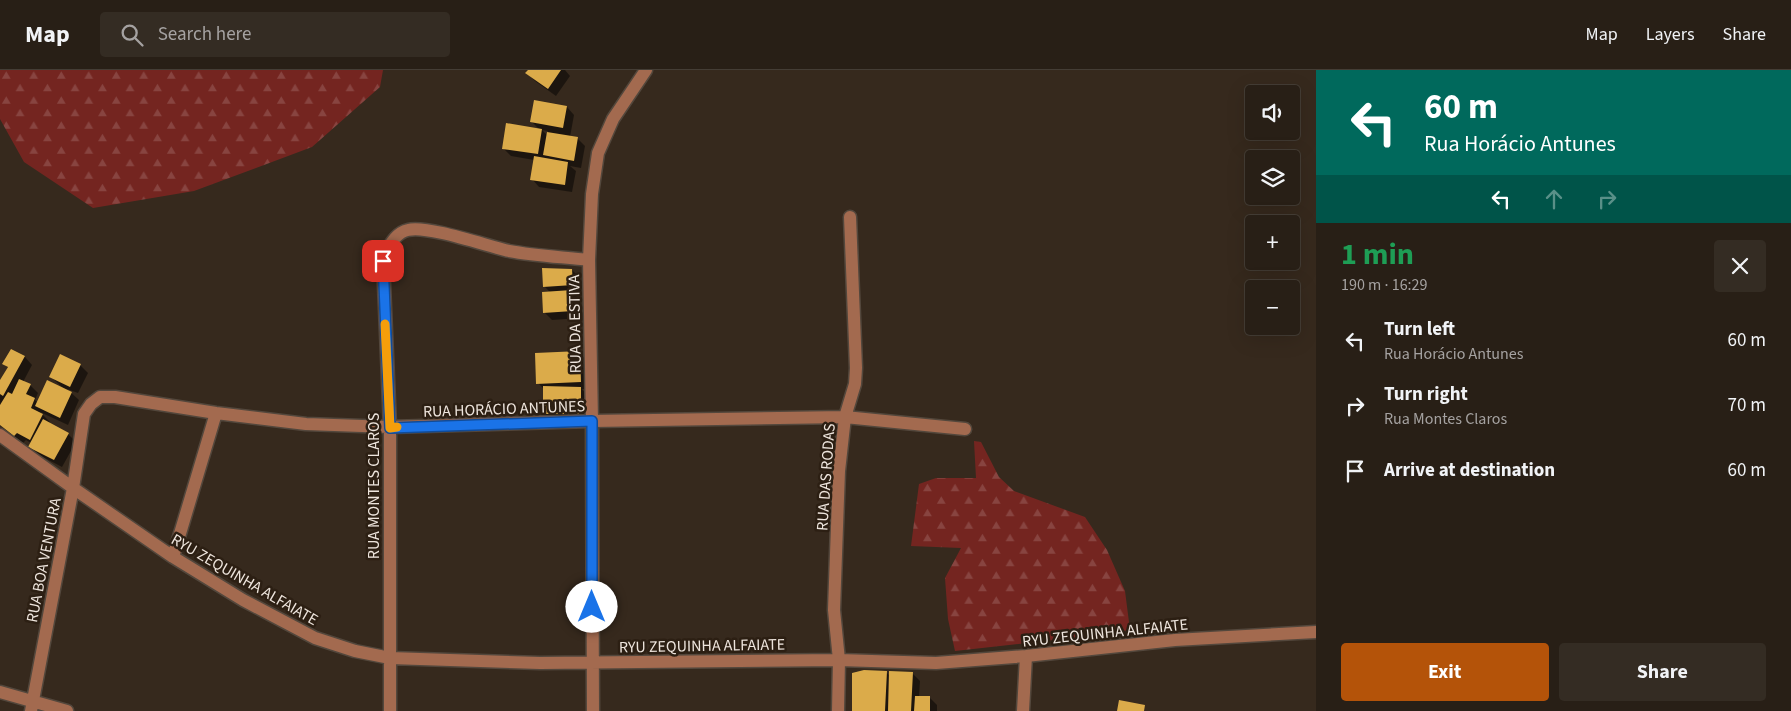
<!DOCTYPE html>
<html lang="en">
<head>
<meta charset="utf-8">
<style>
  body { margin:0; font-family:"Source Sans 3",sans-serif; background:#342c23; color:#f1f3f6; height:100vh; display:flex; flex-direction:column; font-size:19px; white-space:nowrap }
  * { box-sizing:border-box; margin:0 }
  p { font-size:16px; color:#a5a2a1 }
  .icon { flex:none; width:28px; height:28px; fill:none; stroke:currentColor; stroke-width:2; stroke-linecap:round; stroke-linejoin:round }
  .map { position:relative; flex:1; overflow:hidden }
  .panel { display:flex; flex-direction:column; background:#281f16; width:475px }
  .panel>* { flex:none }
  .top-card { background:#00695c; color:#fff; overflow:hidden }
  .fabs { position:absolute; left:1245px; top:15px; display:grid; gap:10px }
  .fabs a { display:grid; place-items:center; width:55px; height:55px; border-radius:5px; background:#281f16; box-shadow:0 5px 20px #0002,0 0 0 1px #443d35; font-size:25px }
  .pin { position:absolute; display:grid; place-items:center; width:42px; height:42px; color:#fff; margin:-21px; border-radius:10px; box-shadow:0 2px 8px #0006 }
  .me { position:absolute; width:55px; margin:-28px; rotate:0deg; stroke-linejoin:round; filter:drop-shadow(0 0 4px #0008) }
  .turn { display:flex; align-items:center; gap:18px; height:105px; padding:0 25px; font-size:22px }
  .turn .icon { width:65px; height:65px; stroke-width:2.5 }
  .turn b { display:block; font-size:35px; line-height:42px }
  .lanes { display:flex; align-items:center; height:48px; padding:0 25px; background:#0003; justify-content:center; gap:25px; direction:ltr }
  .lanes .off { opacity:.35 }
  .round { display:grid; place-items:center; flex:none; width:52px; height:52px; border-radius:5px; background:#342c23 }
  .headline { display:flex; align-items:center; justify-content:space-between; height:85px; padding:0 25px }
  h1 { font-size:30px; font-weight:700; line-height:38px; color:#1e9e55 }
  .button { display:flex; gap:10px; margin-top:auto; padding:10px 25px }
  .button a { flex:1; height:58px; border-radius:5px; background:#b45309; color:#fff; font-size:20px; font-weight:700; line-height:58px; text-align:center }
  .button a+a { background:#342c23; color:#f1f3f6 }
  ul { padding:0; list-style:none }
  li { display:flex; align-items:center; gap:15px; height:65px; padding:0 25px }
  li div { flex:1 }
  li b { display:block; font-size:19px }
  li em { font-style:normal }
  header { display:flex; align-items:center; gap:30px; box-sizing:border-box; height:70px; padding:0 25px; background:#281f16; border-bottom:1px solid #443d35 }
  header strong { font-size:24px }
  nav { display:flex; gap:28px; margin-inline-start:auto; font-size:18px }
  .search { width:350px; height:45px; background:#342c23; display:flex; align-items:center; gap:12px; box-sizing:border-box; padding:0 18px; border-radius:5px; color:#a5a2a1; font-size:19px }
  main { display:flex; flex:1; min-height:0 }
  .map>svg:first-child { display:block }
</style>
</head>
<body>
<header>
<strong>Map</strong>
<div class="search"><svg class="icon" aria-label="search" viewBox="0 0 24 24"><circle cx="10" cy="10" r="6"/><path d="M15 15l6 6"/></svg>Search here</div>
<nav><a>Map</a><a>Layers</a><a>Share</a></nav>
</header>
<main>
<div class="map">
<svg width="1316" height="641" viewBox="0 0 1316 641">
  <defs>
    <pattern id="forest-firs" width="22" height="20" patternUnits="userSpaceOnUse" patternTransform="scale(1.25)"><rect width="22" height="20" fill="#742520"/><path d="M5 1l3.5 6h-7zM16 11l3.5 6h-7z" fill="#884440"/></pattern>
  </defs>
  <rect width="100%" height="100%" fill="#36291d"/>
  <path fill="url(#forest-firs)" d="M0 0H383L380 17 312 77 194 121 93 138 24 92 0 49Z
    M974 371 981 372 999 407 1014 421 1085 447 1107 480 1125 521 1130 560 1090 566 955 581 948 549 945 508 961 478 911 476 919 414 936 408H976Z"/>
  <path fill="#0007" fill-rule="evenodd" d="M529 0H565L570 6 556 26 535 11 527 3Z
    M567 37 574 45 570 67 577 68 585 76 581 98 570 96 576 101 572 122 539 117 532 109 534 90 511 86 503 78 539 59 532 52ZM542 60 548 61 547 65Z
    M572 200 580 208 581 222 573 223 579 229 580 248 552 250 544 242 551 223 544 216Z
    M12 281 25 287 32 295 23 312 30 315 38 323 35 330 38 333 63 318 50 306 80 295 88 303 78 323 67 319 79 330 68 355 40 342 50 352 49 354 68 364 76 372 62 397 37 384 29 376 31 373 26 370 23 373 0 355V312L8 298 4 294Z
    M580 283 587 290 588 319H582L588 326V351L552 352 544 344V319L538 313Z
    M886 602 890 606 912 603 920 611 919 627H929L937 635V641H853Z"/>
  <path fill="#dbab4a" d="M528 0H561L548 19 525 3Z
    M534 30 567 36 563 58 530 52Z
    M506 53 542 59 538 84 502 79Z
    M547 62 578 67 574 91 543 85Z
    M534 86 568 92 565 115 530 110Z
    M542 198 572 199 573 215 543 217Z
    M572 220 573 241 543 243 542 222Z
    M11 279 25 286 3 326 0 324V310L8 297 2 294Z
    M580 281 581 312 536 314 535 283Z
    M60 284 81 294 70 317 49 307Z
    M19 309 31 314 26 324 35 328 31 338 43 344 30 370 17 363 14 366 0 355V335L8 322 12 324Z
    M47 310 72 322 60 348 35 336Z
    M543 316 581 317V344H543Z
    M43 349 69 363 54 390 28 377Z
    M864 600 887 601 885 641H852V603Z
    M889 601 913 602 911 641H888Z
    M915 626H930V641H914Z
    M1119 630 1145 635 1144 641H1117Z"/>
  <g fill="none" stroke-linecap="round" stroke-linejoin="round">
    <g stroke="#53473c" stroke-width="15">
      <path id="minor" d="M0 365 73 418 173 487 243 530 315 568 355 581 390 588 540 593 839 590 936 593 1026 586 1175 570 1316 562
        M173 487 216 343
        M0 622 67 641
        M31 641 73 418 84 344 91 334 100 327H115L216 343 306 354 390 357 592 351 845 347 965 359
        M390 641V357L383 191C387 179 394 163 408 160 427 155 487 176 509 181 536 186 563 187 589 190
        M593 641 592 351 589 190 592 124 598 83 613 49 646 0
        M838 641 839 590 834 540 839 401 845 347 855 314 856 298 850 147
        M1023 641 1026 586"/>
    </g>
    <use href="#minor" stroke="#a36a4f" stroke-width="12"/>
  </g>
  <g fill="none" stroke-linecap="round" stroke-linejoin="round">
    <g stroke="#114b97" stroke-width="12">
      <path id="route" d="M383 191 390 358 592 351V537"/>
    </g>
    <use href="#route" stroke="#1a73e8" stroke-width="9"/>
    <path stroke="#f59e0b" stroke-width="9" d="M385 254 390 358 397 357"/>
  </g>
  <g text-anchor="middle" stroke-width="5" stroke-linejoin="round" paint-order="stroke">
    <g font-size="16" fill="#eee5dd" stroke="#2c1f13">
      <text transform="translate(574 254) rotate(-91)" y="6">RUA DA ESTIVA</text>
      <text transform="translate(504 338) rotate(-2)" y="6">RUA HORÁCIO ANTUNES</text>
      <text transform="translate(825 407) rotate(-86)" y="6">RUA DAS RODAS</text>
      <text transform="translate(373 416) rotate(-90)" y="6">RUA MONTES CLAROS</text>
      <text transform="translate(43 490) rotate(-79)" y="6">RUA BOA VENTURA</text>
      <text transform="translate(245 509) rotate(30)" y="6">RYU ZEQUINHA ALFAIATE</text>
      <text transform="translate(1105 562) rotate(-6)" y="6">RYU ZEQUINHA ALFAIATE</text>
      <text transform="translate(702 575) rotate(-1)" y="6">RYU ZEQUINHA ALFAIATE</text>
    </g>
  </g>
</svg>
<div class="fabs">
<a><svg class="icon" aria-label="sound" viewBox="0 0 24 24"><path d="M4 9h4l5-4v14l-5-4H4zM17 9q2 3 0 6"/></svg></a>
<a><svg class="icon" aria-label="layers" viewBox="0 0 24 24"><path d="M12 4l9 5-9 5-9-5zM3 14l9 5 9-5"/></svg></a>
<a>+</a>
<a>−</a>
</div>
<div class="pin" style="left:383px;top:191px;background:#d93025"><svg class="icon" aria-label="arrive" viewBox="0 0 24 24"><path d="M6 21V4h12l-3 4 3 4H6"/></svg></div>
<svg class="me" style="left:592px;top:537px" viewBox="-20 -20 40 40"><circle r="19" fill="#fff"/><path d="M0-13L10 11 0 6-10 11z" fill="#1a73e8"/></svg>
</div>
<section class="panel">
<div class="top-card">
<div class="turn"><svg class="icon" aria-label="left" viewBox="0 0 24 24"><path d="M17 20v-9H6M10 6l-5 5 5 5"/></svg><div><b>60 m</b>Rua Horácio Antunes</div></div>
<div class="lanes"><svg class="icon" aria-label="left" viewBox="0 0 24 24"><path d="M17 20v-9H6M10 6l-5 5 5 5"/></svg><svg class="icon off" aria-label="ahead" viewBox="0 0 24 24"><path d="M12 20V5M6 11l6-6 6 6"/></svg><svg class="icon off" aria-label="right" viewBox="0 0 24 24"><path d="M7 20v-9h11M14 6l5 5-5 5"/></svg></div>
</div>
<div class="headline"><div><h1>1 min</h1><p>190 m · 16:29</p></div><a class="round"><svg class="icon" aria-label="close" viewBox="0 0 24 24"><path d="M6 6l12 12M18 6L6 18"/></svg></a></div>
<ul>
<li><svg class="icon" aria-label="left" viewBox="0 0 24 24"><path d="M17 20v-9H6M10 6l-5 5 5 5"/></svg><div><b>Turn left</b><p>Rua Horácio Antunes</p></div><em>60 m</em></li>
<li><svg class="icon" aria-label="right" viewBox="0 0 24 24"><path d="M7 20v-9h11M14 6l5 5-5 5"/></svg><div><b>Turn right</b><p>Rua Montes Claros</p></div><em>70 m</em></li>
<li><svg class="icon" aria-label="arrive" viewBox="0 0 24 24"><path d="M6 21V4h12l-3 4 3 4H6"/></svg><div><b>Arrive at destination</b></div><em>60 m</em></li>
</ul>
<div class="button"><a>Exit</a><a>Share</a></div>
</section>
</main>
</body>
</html>
